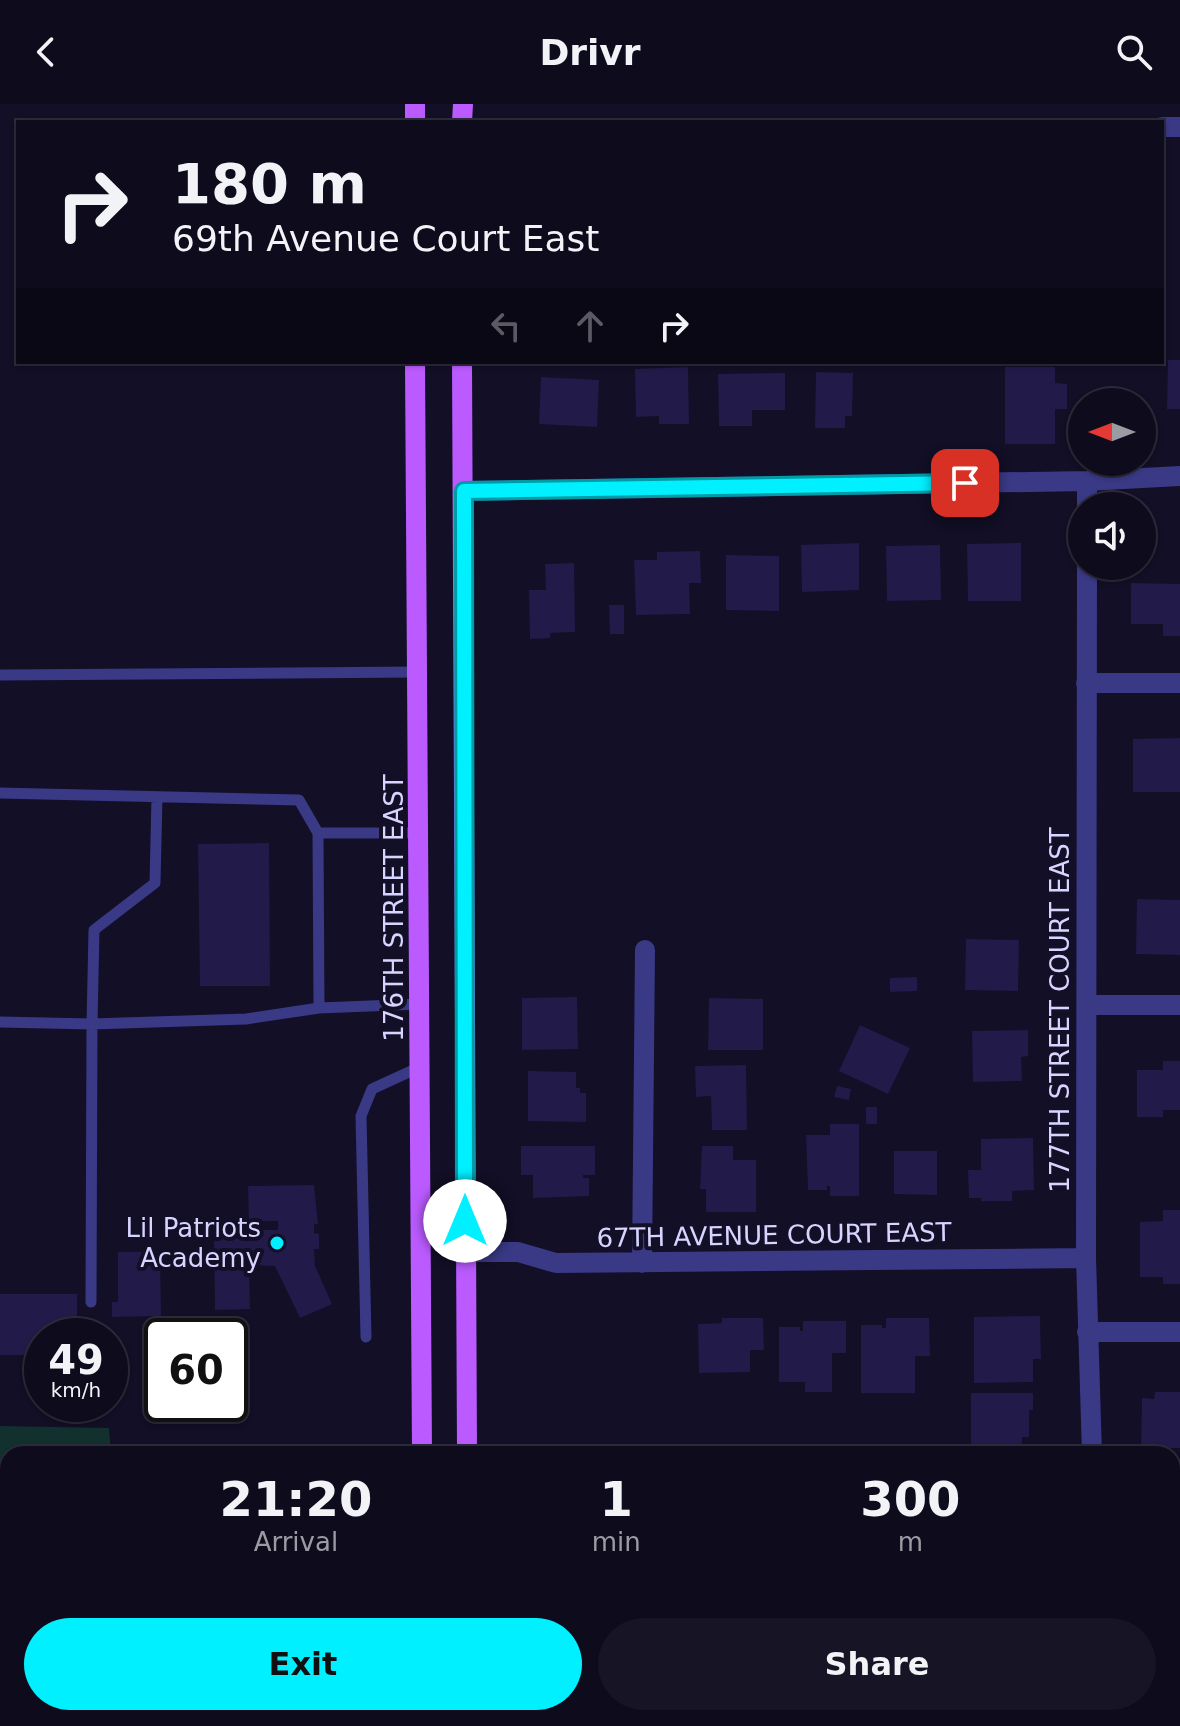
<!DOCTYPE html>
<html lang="en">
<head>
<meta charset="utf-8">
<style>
  body { margin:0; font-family:"DejaVu Sans",sans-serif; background:#171425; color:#f1f3f6; height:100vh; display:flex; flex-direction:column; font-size:30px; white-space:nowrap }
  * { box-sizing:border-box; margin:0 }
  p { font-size:26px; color:#9b9ba3 }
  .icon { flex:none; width:44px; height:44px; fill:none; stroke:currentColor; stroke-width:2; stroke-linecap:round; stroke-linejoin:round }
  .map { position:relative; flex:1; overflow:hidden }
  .drawer { position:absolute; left:0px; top:1342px; width:1180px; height:280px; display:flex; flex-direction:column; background:#0e0b1c; border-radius:24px 24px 0 0; box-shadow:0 2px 6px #0004,0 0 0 2px #2e2b3b }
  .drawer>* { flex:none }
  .top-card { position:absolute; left:16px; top:16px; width:1148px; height:244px; border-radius:0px; box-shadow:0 2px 6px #0004,0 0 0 2px #2e2b3b; background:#0e0b1c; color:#f1f3f6; overflow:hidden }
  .needle { width:52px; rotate:270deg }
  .tools { position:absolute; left:1068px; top:284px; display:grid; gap:16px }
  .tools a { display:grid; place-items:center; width:88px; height:88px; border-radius:50%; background:#0e0b1c; box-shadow:0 2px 6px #0004,0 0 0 2px #2e2b3b; font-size:40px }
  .speed { position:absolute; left:24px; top:1214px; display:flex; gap:16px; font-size:40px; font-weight:700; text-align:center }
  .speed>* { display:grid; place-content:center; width:104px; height:104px; border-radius:50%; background:#0e0b1c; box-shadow:0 2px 6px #0004,0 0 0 2px #2e2b3b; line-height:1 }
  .speed small { font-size:20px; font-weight:400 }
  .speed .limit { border:4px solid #111; border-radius:12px; background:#fff; color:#111 }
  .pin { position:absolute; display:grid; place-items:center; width:68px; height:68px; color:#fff; margin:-34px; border-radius:16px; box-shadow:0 4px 12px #0006 }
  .me { position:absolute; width:88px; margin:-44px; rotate:0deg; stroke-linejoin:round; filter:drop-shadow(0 0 6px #0008) }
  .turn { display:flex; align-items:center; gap:28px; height:168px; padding:0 24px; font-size:36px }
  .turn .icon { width:104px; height:104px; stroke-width:2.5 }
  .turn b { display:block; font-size:56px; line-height:68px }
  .lanes { display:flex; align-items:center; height:76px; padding:0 24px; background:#0003; justify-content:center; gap:40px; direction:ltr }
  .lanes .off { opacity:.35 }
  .eta { display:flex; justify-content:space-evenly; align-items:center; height:136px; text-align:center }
  .eta b { font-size:48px; font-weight:700; line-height:56px }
  .button { display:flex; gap:16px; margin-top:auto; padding:16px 24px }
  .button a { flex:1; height:92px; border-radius:48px; background:#00f0ff; color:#111; font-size:32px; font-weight:700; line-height:92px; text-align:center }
  .button a+a { background:#171425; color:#f1f3f6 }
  header { display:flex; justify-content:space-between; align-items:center; height:104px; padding:0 24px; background:#0e0b1c; font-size:36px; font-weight:700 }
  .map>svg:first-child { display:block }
</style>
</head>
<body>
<header><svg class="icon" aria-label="back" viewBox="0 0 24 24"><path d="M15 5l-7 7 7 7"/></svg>Drivr<svg class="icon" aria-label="search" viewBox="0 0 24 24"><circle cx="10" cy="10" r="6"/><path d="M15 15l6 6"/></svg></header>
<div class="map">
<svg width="1180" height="1622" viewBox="0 0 1180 1622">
  <rect width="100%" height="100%" fill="#120f26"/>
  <path fill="#12312e" d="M0 1322 109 1324 111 1350H8V1494H0Z"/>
  <path fill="#221a48" d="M1168 256H1180V305H1167Z
    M688 263 689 320H659V312L636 313 635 265Z
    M1005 263H1055V279L1067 280V305H1055V340H1005Z
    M816 268 853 269 852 312H845V324H815Z
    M785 269V306H752V322H719L718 270Z
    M541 273 599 276 597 323 539 320Z
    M859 439V486L802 488 801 441Z
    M1021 439V497H968L967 440Z
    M940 441 941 496 887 497 886 442Z
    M700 447 701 479H689L690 510 636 511 634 456H657V448Z
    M726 451 779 452V507L726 506Z
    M574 459 575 528 550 529V534L530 535 529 486H546L545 460Z
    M1131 479 1180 480V532H1163V520H1131Z
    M609 501H624V530H610Z
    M1180 634V688H1133V635Z
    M269 739 270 882H200L198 740Z
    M1137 795 1180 796V851L1136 850Z
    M966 835 1019 836 1018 887 965 886Z
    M917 873V887L890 888V874Z
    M577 893 578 945 522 946V894Z
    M709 894 763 895V946H708Z
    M860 921 910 944 888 990 839 967Z
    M1028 926V952L1021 953 1022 977 973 978 972 927Z
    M1163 957H1180V1006H1163V1013H1137V966H1163Z
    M746 961 747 1026H712L711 992 696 993 695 962Z
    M528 967 576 968V984H580V989H586V1018L528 1017Z
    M837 982 851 985 849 996 834 993Z
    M866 1003H877V1020H866Z
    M830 1020H859V1092H830V1082H827V1086H808L806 1031H830Z
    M1033 1034 1034 1086 1012 1087V1097H981V1094H969L968 1066H981V1035Z
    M521 1042H595V1071H583V1074H589V1092L533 1094V1071H521Z
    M702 1042H733V1056H756V1108H706V1085H700Z
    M894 1047H937V1091L894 1090Z
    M314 1081 318 1120H314V1129L319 1130V1145H314L315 1162 332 1200 300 1214 275 1162 249 1161 250 1205 215 1206 214 1125 278 1126V1117H249L248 1082Z
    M1163 1106H1180V1180H1163V1173H1140V1118L1163 1117Z
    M118 1148H160L161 1212 112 1213V1198H118Z
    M0 1190H77V1232H42V1251H0Z
    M1040 1212 1041 1255H1033V1278L974 1279V1213Z
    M722 1214H763L764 1246H750V1268L699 1269 698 1220 722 1219Z
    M886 1214H929L930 1252H915V1289H861V1221H882V1224H886Z
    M803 1217H846V1249H832V1288H805V1278H779V1223H800V1227H803Z
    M1155 1288H1180V1344H1141L1142 1294 1154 1295Z
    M971 1289H1033V1306H1029V1333H1022V1350H971Z
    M1172 1440H1180V1494H1172Z
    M124 1614H212V1622H124Z
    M229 1614H265V1622H229Z
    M707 1614H749V1615L709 1622Z"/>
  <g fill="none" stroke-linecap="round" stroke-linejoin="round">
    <path stroke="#393986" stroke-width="11" d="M0 571 418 568
      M0 689 299 696 318 729
      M419 729H318L319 904 420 900
      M0 918 92 920 94 826 155 779 157 693
      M91 1198 92 920 246 915 319 904
      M366 1233 361 1012 372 985 420 963
      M309 1621V1614"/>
    <path stroke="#393986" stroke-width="20" d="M1162 23H1180
      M464 387 1087 377 1180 372
      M1087 402V377
      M1087 462 1086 1154 1092 1350
      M1086 579H1180
      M1087 901H1180
      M465 1148H518L556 1159 1086 1154
      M642 1159 645 846
      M1087 1228H1180
      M0 1530H8
      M1172 1559 1180 1560"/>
    <path stroke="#bb5bff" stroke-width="20" d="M415 18V0
      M462 18 463 0
      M415 258 422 1350
      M462 258 467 1350
      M423 1614V1622
      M470 1614V1622"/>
  </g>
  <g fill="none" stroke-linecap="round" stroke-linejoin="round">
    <g stroke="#009ca6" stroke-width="20">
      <path id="route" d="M465 1117 464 387 965 379"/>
    </g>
    <use href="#route" stroke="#00f0ff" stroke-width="14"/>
  </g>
  <circle fill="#00f0ff" stroke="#120f26" stroke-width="3" cx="277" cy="1139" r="8"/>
  <g text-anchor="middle" stroke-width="8" stroke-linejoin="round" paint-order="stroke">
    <g font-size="26" fill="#d7d4ff" stroke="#120f26">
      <text transform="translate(394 804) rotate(-90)" y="9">176TH STREET EAST</text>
      <text transform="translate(1060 906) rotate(-90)" y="9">177TH STREET COURT EAST</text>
      <text transform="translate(774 1131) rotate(-1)" y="9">67TH AVENUE COURT EAST</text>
    </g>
    <g font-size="26" fill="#d7d4ff" stroke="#120f26" text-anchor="end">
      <text x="261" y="1133">Lil Patriots<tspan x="261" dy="30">Academy</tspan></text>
    </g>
  </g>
</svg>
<div class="tools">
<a><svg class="needle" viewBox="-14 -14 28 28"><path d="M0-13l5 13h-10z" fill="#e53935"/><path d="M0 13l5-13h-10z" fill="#9b9ba3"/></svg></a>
<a><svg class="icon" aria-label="sound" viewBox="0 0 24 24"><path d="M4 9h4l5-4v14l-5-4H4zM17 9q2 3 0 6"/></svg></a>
</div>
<div class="speed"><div>49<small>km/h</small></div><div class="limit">60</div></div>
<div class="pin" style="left:965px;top:379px;background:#d93025"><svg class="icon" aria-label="arrive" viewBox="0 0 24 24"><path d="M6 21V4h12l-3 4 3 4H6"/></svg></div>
<svg class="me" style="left:465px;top:1117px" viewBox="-20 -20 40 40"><circle r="19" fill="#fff"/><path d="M0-13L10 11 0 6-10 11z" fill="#00f0ff"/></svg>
<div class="top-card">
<div class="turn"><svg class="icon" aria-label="right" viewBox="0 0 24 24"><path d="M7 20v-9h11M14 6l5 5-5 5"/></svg><div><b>180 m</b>69th Avenue Court East</div></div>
<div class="lanes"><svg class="icon off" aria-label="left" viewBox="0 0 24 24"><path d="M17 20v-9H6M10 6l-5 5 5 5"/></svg><svg class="icon off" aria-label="ahead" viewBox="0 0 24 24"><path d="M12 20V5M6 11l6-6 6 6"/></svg><svg class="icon" aria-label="right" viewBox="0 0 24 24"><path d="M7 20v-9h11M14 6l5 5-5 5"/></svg></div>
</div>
<section class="drawer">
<div class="eta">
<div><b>21:20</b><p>Arrival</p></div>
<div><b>1</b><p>min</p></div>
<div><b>300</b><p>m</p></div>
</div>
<div class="button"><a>Exit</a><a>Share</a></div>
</section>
</div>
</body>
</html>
